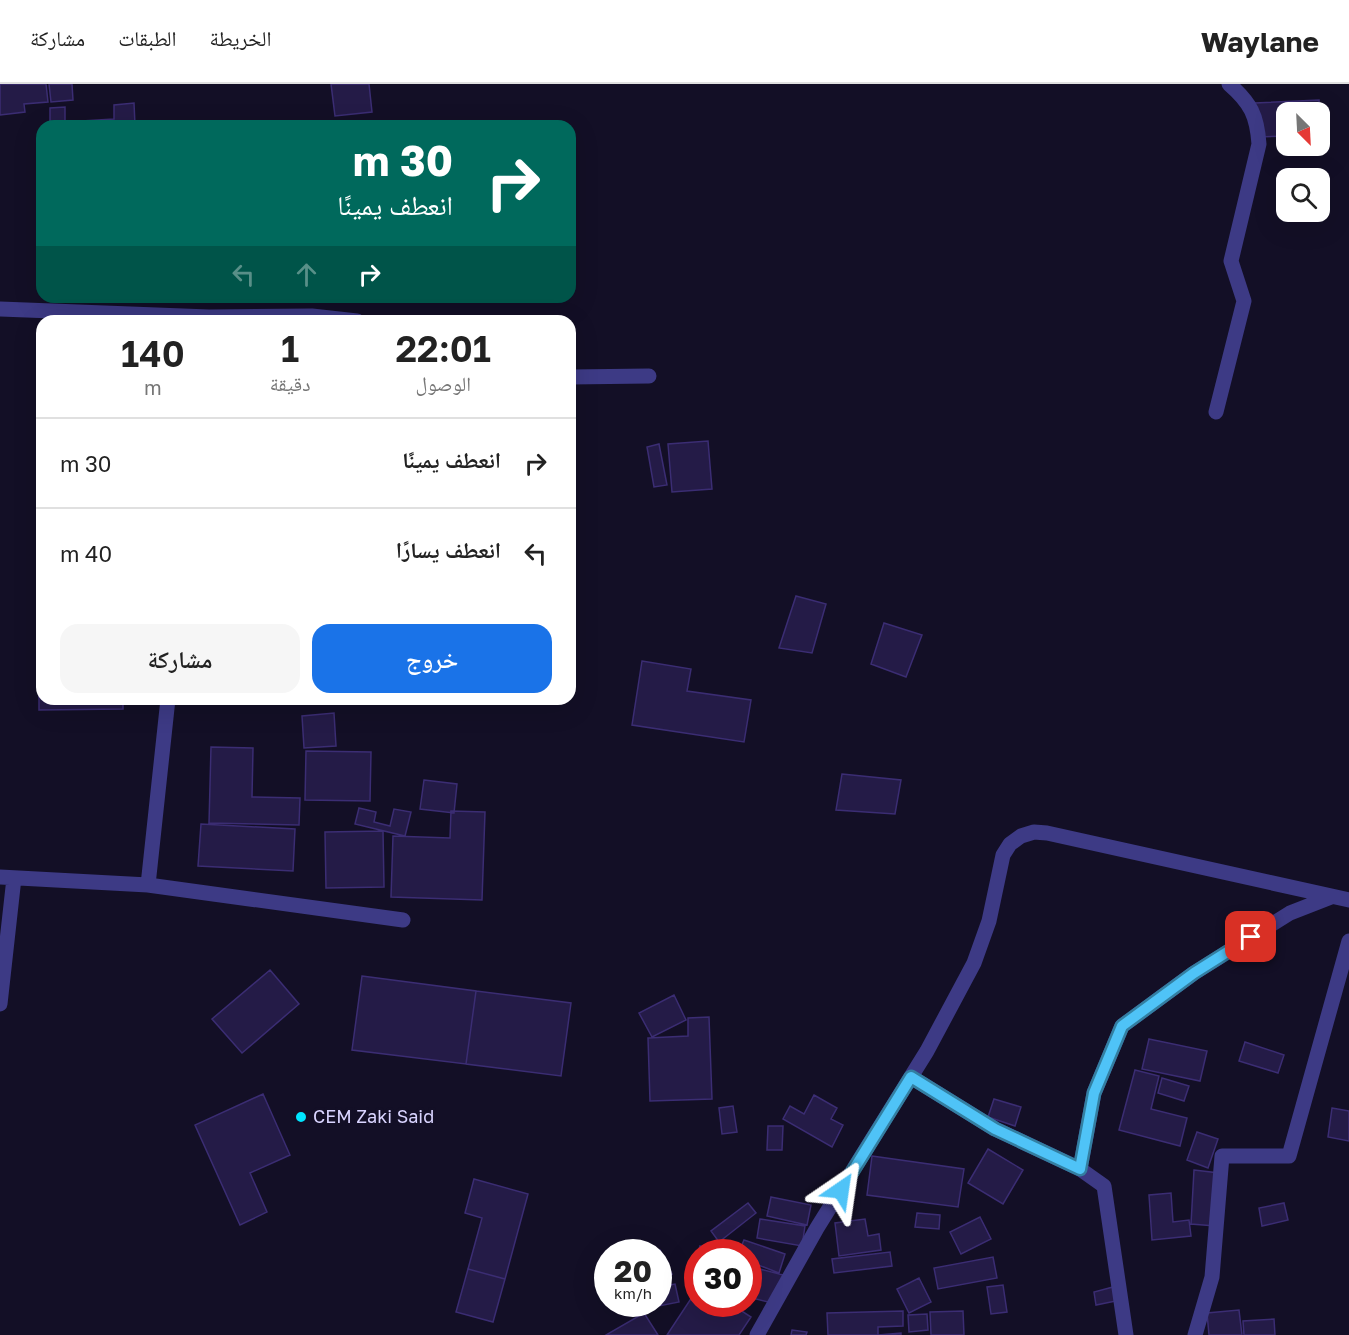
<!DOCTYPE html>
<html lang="ar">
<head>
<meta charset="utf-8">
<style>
  body { margin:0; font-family:"Golos Text","Noto Naskh Arabic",sans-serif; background:#f6f6f6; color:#222; direction:rtl; height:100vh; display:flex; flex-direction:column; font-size:22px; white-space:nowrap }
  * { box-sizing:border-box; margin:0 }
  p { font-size:20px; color:#767676 }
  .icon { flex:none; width:33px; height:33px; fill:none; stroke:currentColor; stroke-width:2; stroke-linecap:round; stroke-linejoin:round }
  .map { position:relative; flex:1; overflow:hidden; direction:ltr }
  .panel { position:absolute; left:36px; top:231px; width:540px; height:390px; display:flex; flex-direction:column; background:#fff; border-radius:18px; box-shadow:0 6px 24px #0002; direction:rtl }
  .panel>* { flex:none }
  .guide { position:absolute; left:36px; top:36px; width:540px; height:183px; border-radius:18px; box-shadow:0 6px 24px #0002; direction:rtl; background:#00695c; color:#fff; overflow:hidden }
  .needle { width:39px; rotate:156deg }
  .buttons { position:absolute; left:1276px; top:18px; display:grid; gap:12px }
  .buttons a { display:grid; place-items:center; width:54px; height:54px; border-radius:12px; background:#fff; box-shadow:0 6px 24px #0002; font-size:30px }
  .speed { position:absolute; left:594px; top:1155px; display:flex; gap:12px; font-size:30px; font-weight:700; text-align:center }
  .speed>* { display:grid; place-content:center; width:78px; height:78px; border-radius:50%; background:#fff; box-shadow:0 6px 24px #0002; line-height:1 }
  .speed small { font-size:15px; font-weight:400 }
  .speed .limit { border:9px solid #d22; background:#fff; color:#111 }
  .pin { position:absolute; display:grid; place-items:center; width:51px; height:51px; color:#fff; margin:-26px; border-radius:12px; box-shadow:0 3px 9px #0006 }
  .me { position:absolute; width:66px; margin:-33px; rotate:32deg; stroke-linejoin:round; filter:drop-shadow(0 0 4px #0008) }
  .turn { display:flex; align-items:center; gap:21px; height:126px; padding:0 24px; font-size:27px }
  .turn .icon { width:78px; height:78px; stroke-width:2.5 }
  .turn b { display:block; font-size:42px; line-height:51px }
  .lanes { display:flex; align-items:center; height:57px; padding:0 24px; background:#0003; justify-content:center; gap:30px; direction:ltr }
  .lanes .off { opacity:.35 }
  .eta { display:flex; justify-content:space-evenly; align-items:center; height:102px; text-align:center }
  .eta b { font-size:36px; font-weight:600; line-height:42px }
  .cta { display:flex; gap:12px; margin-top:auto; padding:12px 24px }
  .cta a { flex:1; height:69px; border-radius:18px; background:#1a73e8; color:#fff; font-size:24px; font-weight:600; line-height:69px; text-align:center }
  .cta a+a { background:#f6f6f6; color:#222 }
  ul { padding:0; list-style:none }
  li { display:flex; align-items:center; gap:18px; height:90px; padding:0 24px; border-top:2px solid #e0e0e0 }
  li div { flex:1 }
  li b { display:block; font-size:22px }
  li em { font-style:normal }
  header { display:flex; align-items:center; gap:36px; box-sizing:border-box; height:84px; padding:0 30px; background:#fff; border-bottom:2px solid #e0e0e0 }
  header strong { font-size:28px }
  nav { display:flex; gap:33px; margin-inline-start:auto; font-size:21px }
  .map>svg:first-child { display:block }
</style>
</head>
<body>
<header>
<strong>Waylane</strong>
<nav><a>الخريطة</a><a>الطبقات</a><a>مشاركة</a></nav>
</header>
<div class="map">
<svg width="1349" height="1251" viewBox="0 0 1349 1251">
  <rect width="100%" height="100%" fill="#130f26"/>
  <path fill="#241b47" stroke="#3b2d73" stroke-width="1.5" d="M0 0H46L48 18 24 20 25 28 0 31Z
    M49 0H72L73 16 51 18Z
    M331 0H369L372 28 335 32Z
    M1319 16 1321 50 1320 28H1287V52L1257 53 1255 19Z
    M134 19 135 41 151 40V42H82V37L114 35V21Z
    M65 23V42H50V24Z
    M708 357 712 405 672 408 668 360Z
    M659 360 667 401 654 403 647 363Z
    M39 470H42V615H123V625L39 626Z
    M796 512 826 520 812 569 779 564Z
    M884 539 922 551 906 593 871 580Z
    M642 577 691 585 687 607 751 616 744 658 632 641Z
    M334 629 336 662 304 664 302 632Z
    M211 663 253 664 252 713 300 714 299 741 209 739Z
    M306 667 371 668 370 717 305 716Z
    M842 690 901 696 895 730 836 726Z
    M424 696 457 700 454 729 420 725Z
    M359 724 376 728 374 738 390 742 394 725 411 728 405 752 355 740Z
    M451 727 485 728 482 816 391 813 393 752 450 754Z
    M201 740 295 745 293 787 198 782Z
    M383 747 384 803 326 804 325 748Z
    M270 886 299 920 242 969 212 935Z
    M362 892 476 907 466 980 352 966Z
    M476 907 571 919 561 992 466 980Z
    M674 911 686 936 652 953 639 929Z
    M709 933 712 1015 650 1017 648 954 688 952V934Z
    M1149 955 1207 967 1200 997 1142 985Z
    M1245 958 1284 971 1278 989 1239 977Z
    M1135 986 1159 992 1151 1025 1187 1034 1180 1062 1119 1046Z
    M1162 994 1189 1002 1184 1017 1158 1009Z
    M263 1010 290 1071 250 1089 267 1128 240 1141 195 1041Z
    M814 1011 837 1024 831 1035 843 1041 832 1063 783 1035 790 1022 804 1030Z
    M994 1015 1021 1023 1015 1042 988 1033Z
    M733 1022 737 1048 722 1050 719 1024Z
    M1332 1024 1349 1027V1057L1328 1053Z
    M768 1042H783L782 1066H767Z
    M1197 1048 1218 1055 1208 1084 1187 1076Z
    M988 1065 1023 1086 1003 1120 968 1099Z
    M872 1072 964 1085 958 1123 867 1111Z
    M1194 1086 1219 1089 1215 1142 1191 1140Z
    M474 1095 528 1110 505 1195 468 1185 482 1134 465 1129Z
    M1171 1109 1173 1138 1189 1136 1191 1152 1152 1156 1149 1111Z
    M771 1113 811 1121 807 1141 767 1132Z
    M748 1119 756 1129 719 1158 711 1147Z
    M1284 1119 1288 1136 1262 1142 1259 1124Z
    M917 1129 940 1131 939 1145 915 1143Z
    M980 1133 991 1155 961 1170 950 1148Z
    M760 1135 805 1142 802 1162 757 1154Z
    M865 1135 868 1152 879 1150 881 1166 839 1172 835 1139Z
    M744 1156 785 1170 779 1189 748 1177V1168H739Z
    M700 1162 721 1168H698Z
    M660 1166 672 1190 658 1196V1168H654Z
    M890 1168 892 1182 834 1189 832 1175Z
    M698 1169V1191L691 1189Z
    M993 1173 997 1194 938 1205 934 1184Z
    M748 1182 787 1192 772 1219 748 1213Z
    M468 1185 505 1195 493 1238 456 1228Z
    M919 1194 931 1218 909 1229 897 1205Z
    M675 1200 679 1218 654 1223 653 1220H658V1203Z
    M1003 1201 1007 1228 991 1230 987 1203Z
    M1113 1203 1116 1217 1096 1221 1094 1208Z
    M698 1204V1220H731L751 1233 739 1251H667Z
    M1239 1226 1242 1251H1209L1207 1229Z
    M903 1227V1242L878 1243V1251L901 1249V1251H828L827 1229Z
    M963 1227 964 1251H931L930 1228Z
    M644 1229 658 1251H606Z
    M927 1230 928 1246 909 1248 908 1231Z
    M1274 1235 1275 1251H1244L1243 1237Z
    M792 1246 807 1248 806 1251H791Z"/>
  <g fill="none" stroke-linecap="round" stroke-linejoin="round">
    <path stroke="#3d3a85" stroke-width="15" d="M0 225 209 233 312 232 357 237
      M570 293 649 292
      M1216 328 1244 217 1231 177 1259 60C1257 32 1251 19 1229 0
      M0 793 148 801 403 836
      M148 801 168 615
      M0 920 14 794
      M911 993 995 1045 1080 1085
      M757 1251 817 1144 927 967 974 879 989 837 1003 771 1010 760 1021 752 1034 748 1047 749 1349 816
      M1126 1251 1104 1102 1080 1085 1094 1009 1122 942 1194 889 1290 829 1331 813
      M1195 1251 1212 1193 1222 1072H1289L1349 857"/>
  </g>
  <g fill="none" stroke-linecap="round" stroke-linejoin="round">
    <g stroke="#337fa1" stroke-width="15">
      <path id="route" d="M841 1106 911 993 995 1045 1080 1085 1094 1009 1122 942 1194 889 1251 853"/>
    </g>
    <use href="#route" stroke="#4fc3f7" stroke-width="10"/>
  </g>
  <circle fill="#00e5ff" stroke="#130f26" stroke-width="2" cx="301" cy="1033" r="6"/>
  <g text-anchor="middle" stroke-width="6" stroke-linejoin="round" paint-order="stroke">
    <g font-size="18" fill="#d9d4ff" stroke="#130f26" text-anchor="start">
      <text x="313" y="1039">CEM Zaki Said</text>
    </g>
  </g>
</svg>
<div class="buttons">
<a><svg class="needle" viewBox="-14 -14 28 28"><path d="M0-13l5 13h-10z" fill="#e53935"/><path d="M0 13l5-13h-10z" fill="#767676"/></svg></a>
<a><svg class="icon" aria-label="search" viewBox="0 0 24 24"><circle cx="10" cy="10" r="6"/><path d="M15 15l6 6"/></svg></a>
</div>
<div class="speed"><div>20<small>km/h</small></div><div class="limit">30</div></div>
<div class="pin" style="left:1251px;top:853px;background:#d93025"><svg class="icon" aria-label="arrive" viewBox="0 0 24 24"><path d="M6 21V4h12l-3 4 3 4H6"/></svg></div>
<svg class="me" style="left:841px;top:1106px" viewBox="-20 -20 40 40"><path d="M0-17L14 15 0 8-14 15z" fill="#4fc3f7" stroke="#fff" stroke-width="4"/></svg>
<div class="guide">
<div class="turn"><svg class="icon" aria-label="right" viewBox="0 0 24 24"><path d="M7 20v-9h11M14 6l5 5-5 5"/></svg><div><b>30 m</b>انعطف يمينًا</div></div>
<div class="lanes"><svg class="icon off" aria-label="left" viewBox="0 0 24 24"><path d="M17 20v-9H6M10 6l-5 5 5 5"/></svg><svg class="icon off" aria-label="ahead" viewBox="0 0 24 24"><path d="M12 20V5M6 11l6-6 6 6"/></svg><svg class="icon" aria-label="right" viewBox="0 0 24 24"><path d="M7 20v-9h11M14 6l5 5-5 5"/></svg></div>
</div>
<section class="panel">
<div class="eta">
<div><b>22:01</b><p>الوصول</p></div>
<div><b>1</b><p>دقيقة</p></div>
<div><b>140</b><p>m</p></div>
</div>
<ul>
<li><svg class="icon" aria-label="right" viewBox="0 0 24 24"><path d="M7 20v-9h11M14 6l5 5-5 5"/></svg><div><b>انعطف يمينًا</b></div><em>30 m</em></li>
<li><svg class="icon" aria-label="left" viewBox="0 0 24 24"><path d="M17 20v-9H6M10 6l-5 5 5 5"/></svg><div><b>انعطف يسارًا</b></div><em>40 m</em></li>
</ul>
<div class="cta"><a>خروج</a><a>مشاركة</a></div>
</section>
</div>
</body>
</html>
